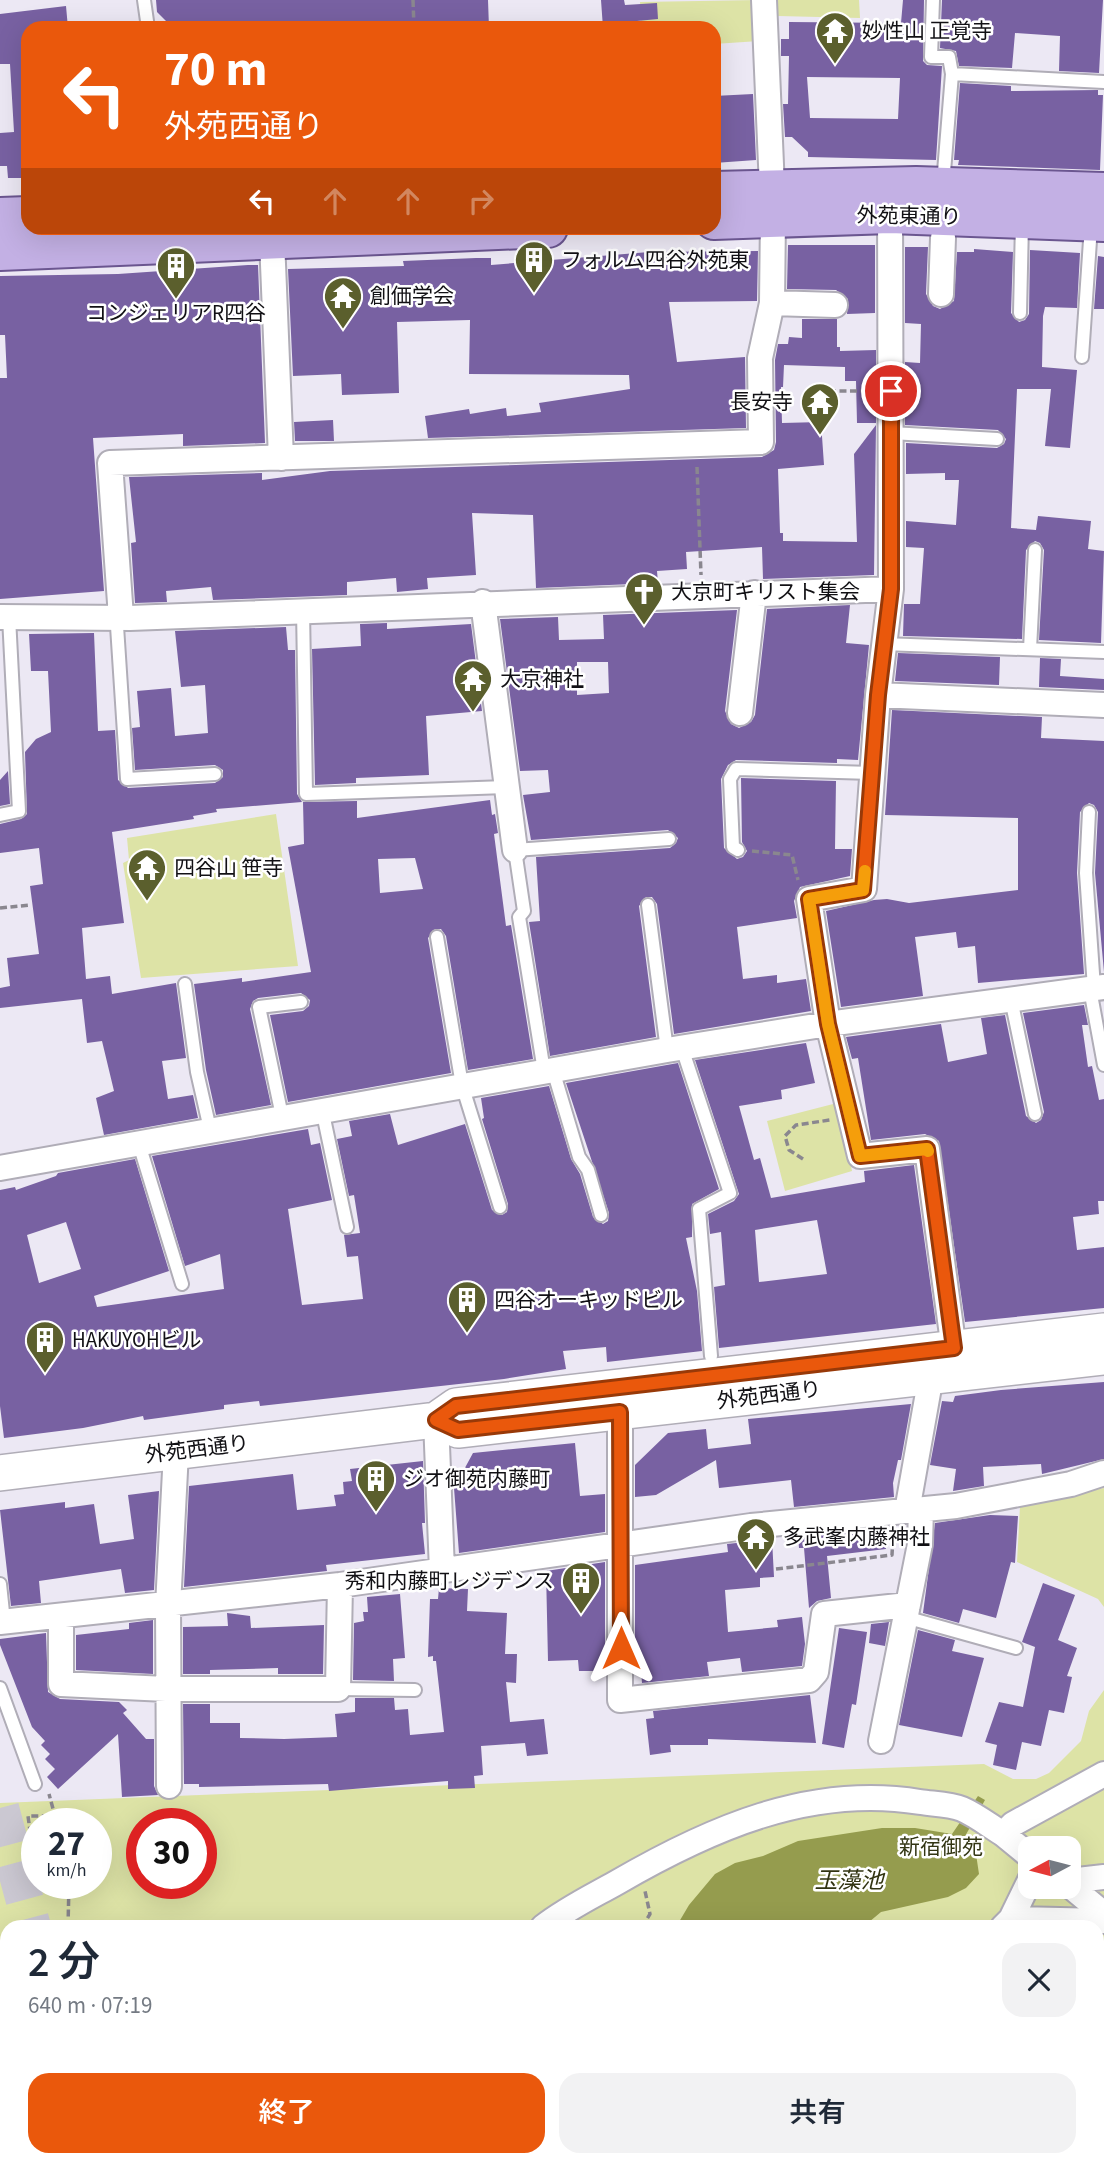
<!DOCTYPE html>
<html lang="ja">
<head>
<meta charset="utf-8">
<style>
  body { margin:0; font-family:"Source Sans 3","Noto Sans JP",sans-serif; background:#f2f2f3; color:#1f2937; height:100vh; display:flex; flex-direction:column; font-size:26px; white-space:nowrap }
  * { box-sizing:border-box; margin:0 }
  p { font-size:23px; color:#747a83 }
  .icon { flex:none; width:38px; height:38px; fill:none; stroke:currentColor; stroke-width:2; stroke-linecap:round; stroke-linejoin:round }
  .map { position:relative; flex:1; overflow:hidden }
  .sheet { position:absolute; left:0px; top:1920px; width:1104px; height:247px; display:flex; flex-direction:column; background:#fff; border-radius:21px 21px 0 0; box-shadow:0 7px 28px #0002 }
  .sheet>* { flex:none }
  .guide { position:absolute; left:21px; top:21px; width:700px; height:214px; border-radius:21px; box-shadow:0 7px 28px #0002; background:#ea580c; color:#fff; overflow:hidden }
  .needle { width:46px; rotate:263deg }
  .fabs { position:absolute; left:1018px; top:1836px; display:grid; gap:14px }
  .fabs a { display:grid; place-items:center; width:63px; height:63px; border-radius:14px; background:#fff; box-shadow:0 7px 28px #0002; font-size:35px }
  .speed { position:absolute; left:21px; top:1808px; display:flex; gap:14px; font-size:35px; font-weight:700; text-align:center }
  .speed>* { display:grid; place-content:center; width:91px; height:91px; border-radius:50%; background:#fff; box-shadow:0 7px 28px #0002; line-height:1 }
  .speed small { font-size:18px; font-weight:400 }
  .speed .limit { border:10px solid #d22; background:#fff; color:#111 }
  .pin { position:absolute; display:grid; place-items:center; width:60px; height:60px; color:#fff; margin:-30px; border:4px solid #fff; border-radius:50%; box-shadow:0 2px 7px #0007 }
  .me { position:absolute; width:77px; margin:-38px; rotate:0deg; stroke-linejoin:round; filter:drop-shadow(0 0 5px #0008) }
  .turn { display:flex; align-items:center; gap:24px; height:147px; padding:0 28px; font-size:32px }
  .turn .icon { width:91px; height:91px; stroke-width:2.5 }
  .turn b { display:block; font-size:49px; line-height:60px }
  .lanes { display:flex; align-items:center; height:66px; padding:0 28px; background:#0003; justify-content:center; gap:35px; direction:ltr }
  .lanes .off { opacity:.35 }
  .round { display:grid; place-items:center; flex:none; width:74px; height:74px; border-radius:21px; background:#f2f2f3 }
  .summary { display:flex; align-items:center; justify-content:space-between; height:119px; padding:0 28px }
  h1 { font-size:42px; font-weight:600; line-height:52px }
  .action { display:flex; gap:14px; margin-top:auto; padding:14px 28px }
  .action a { flex:1; height:80px; border-radius:21px; background:#ea580c; color:#fff; font-size:28px; font-weight:600; line-height:80px; text-align:center }
  .action a+a { background:#f2f2f3; color:#1f2937 }
  .map>svg:first-child { display:block }
</style>
</head>
<body>
<div class="map">
<svg width="1104" height="2165" viewBox="0 0 1104 2165">
  <rect width="100%" height="100%" fill="#ece8f4"/>
  <path fill="#dde3a6" fill-rule="evenodd" d="M758 0 759 41 714 44V28H641L640 2Z
    M778 0H859L860 18 778 16Z
    M276 814 298 966 141 978 123 863 129 860 127 838Z
    M837 1103 852 1171 785 1191 767 1121Z
    M1104 1488V1607L1098 1599 1017 1562 1020 1506Z
    M1104 1690V2165H9L8 2160H1097V1927H7V2152L0 2109V1803L984 1764 1013 1779H1036L1049 1773 1081 1741 1089 1711ZM37 1824H96V1883H37ZM142 1824H201V1883H142ZM1031 1848H1069V1886H1031Z"/>
  <path fill="#959c4e" d="M978 1796 985 1800 963 1840 976 1854 979 1874 966 1888 948 1897 881 1912 863 1927H676L689 1905 715 1874 735 1863 763 1856 798 1841 882 1828H915L952 1834Z"/>
  <path fill="#7861a2" fill-rule="evenodd" d="M156 0H488L489 28H306L305 22 237 28H173L157 12Z
    M601 0H624L625 5 657 3 658 19 637 21V28H603Z
    M903 0H924L923 61 927 65 942 66 936 160 808 157V152L792 137H785L783 104H788L789 56H781V39H789V22L901 23ZM807 77 900 78 898 119 810 118Z
    M942 0H1103L1099 73 1059 71 1060 36 1015 33 1012 68 959 66 956 51 940 48Z
    M66 6 68 28H28V178H8L7 166H0V133L14 132 10 64H0V14Z
    M960 83 1011 86V91L1098 90V95H1103L1100 170 958 165 959 160H954Z
    M753 94 756 160 714 163V96Z
    M788 245H875V313L847 314 848 299 836 290 787 289Z
    M905 247H928L926 294 933 306 940 309 954 301 957 252H974V249L1013 252 1011 313 1019 322 1025 320 1029 314 1030 250 1080 253 1077 308 1045 307 1043 316 1042 367 1077 370 1070 448 1045 446 1051 389H1017L1011 528 1036 530 1038 516 1091 521 1088 549 1104 551 1101 643 1039 640 1044 550 1040 543 1035 541 1026 550 1022 639 903 636 904 604H920L924 548 906 547V521L956 525 959 480H945V473L906 474V443L997 448 1004 444 1006 439 998 430 905 425V362L920 363 921 324 905 323Z
    M758 251 757 301 669 302 677 362 745 357 746 428 428 438 425 416 469 409 470 414 506 408 507 416 541 412 539 403 630 389 629 375 469 374 470 320 397 322 399 393 342 395 341 374 293 376 288 269 404 266 403 261 476 258H491V265L649 252Z
    M1098 256 1104 257V309H1094Z
    M248 265H258L265 443 183 446V434L93 438 104 591 0 599V378H7L5 335H0V276L118 274Z
    M802 319H837V347H840V351L876 350V423H857L856 381H845V367L784 365 783 387H781L782 423 821 422 824 465 778 469 780 533H783V541L857 542 854 454 876 425 874 575 763 579 762 547 686 552 687 569 657 571 658 583 536 588 533 515 472 513 476 575 427 578 428 589 397 592 396 578 347 582V595L213 600 211 587 166 591 167 602 135 603 131 543 136 542 129 477 262 473V480L330 471 762 457 774 450 776 442 775 360 778 344H788L789 337 802 338Z
    M333 420 334 441H295L294 422Z
    M850 605 846 643 869 645 858 760 837 759V763L736 760 728 765 721 779 724 848 737 859 743 857 747 851 742 842 741 778 836 781 835 849H852L850 876 800 887 794 901 797 918 737 927 743 979 777 975V983L806 979 811 1011 674 1034 657 904 652 897H646L639 906 656 1037 550 1056 529 922 540 921 536 857 670 848 676 843 678 838 668 830 531 840 523 795 550 792 548 770 520 771 500 619 558 617 559 640 604 639 603 615 737 610 725 711 731 724 739 728 751 722 755 715 767 609ZM577 662H608L609 693 577 695Z
    M387 623V629L471 624 482 711 426 716 429 775 356 778V783L315 785 312 649 361 646 360 624Z
    M286 627 288 650H295L297 794 302 802 216 809 217 812 193 816 194 819 112 832 124 923 82 928 86 979 110 976 112 994 176 983 186 1058 162 1061 168 1099 193 1095 198 1118 104 1135 96 1098 114 1091 102 1041 87 1043 82 999 0 1008V988L10 986 7 958 39 954 30 886 43 884 39 848 0 853V824L21 819 27 814 25 752 36 739 51 732 48 671H31L29 634 94 633 98 731 115 730 118 780 128 788 215 783 223 777V770L215 765 135 770 132 728 140 727 137 691 171 688 175 736 208 733 205 685 181 687 175 631Z
    M898 653 1000 657 999 685 895 681Z
    M1040 658 1061 659 1060 676 1104 679V690L1039 687Z
    M892 710 1042 717 1041 738 1104 741V972L1095 873 1098 812 1094 805 1089 803 1080 812 1077 873 1084 974 978 983 975 946 958 948 956 932 915 937 923 996 841 1007 826 911 874 900 887 899 909 903 1018 890V818L885 815Z
    M8 771 10 804 0 806V780Z
    M490 800 492 815 495 814 498 833 494 834 506 926 511 925 533 1059 468 1070 446 936 441 929H435L428 938 451 1073 288 1102 270 1015 303 1011 309 1006 310 1000 301 993 258 998 253 1001 250 1009 271 1105 216 1115 206 1070 194 984 242 978V982L311 972 288 847 304 844 303 802 357 801V818ZM415 858 423 889 380 893 378 859Z
    M1084 1005 1088 1025H1082L1088 1067 1092 1066 1099 1100 1104 1099V1201H1098L1099 1214 1073 1217 1077 1250 1104 1247V1308L965 1322 939 1141 925 1134 871 1140 858 1058 852 1059 846 1037 941 1024 948 1062 987 1054 981 1018 1005 1015 1026 1116 1036 1123 1041 1120 1044 1112 1023 1013Z
    M806 1043 815 1083 781 1090 782 1099 739 1106 754 1160 760 1158 771 1198 865 1182 864 1171 914 1165 936 1324 719 1348 714 1287 725 1285 721 1232 710 1234 708 1214 734 1201 739 1194 695 1060ZM817 1220 827 1274 759 1282 755 1230Z
    M678 1063 719 1189 692 1204V1237L686 1238 697 1291 702 1351 607 1362 606 1347 563 1351 566 1369 504 1379 260 1406 259 1401 224 1405V1409L144 1420 143 1416 83 1428 4 1438 0 1406V1190L15 1187 16 1190 56 1176 58 1173 135 1159 169 1271 94 1296 97 1307 224 1289 220 1254 185 1266 152 1156 308 1129 311 1145 320 1143 332 1200 288 1209 302 1305 363 1299 358 1256 347 1257 344 1235 360 1233 354 1195 349 1196 337 1139 352 1136 349 1121 390 1114 398 1145 465 1124 492 1210 502 1215 507 1212 508 1204 482 1119 484 1118 481 1098 549 1086 571 1159 580 1174 593 1217 603 1224 608 1221 609 1213 566 1083ZM66 1222 81 1269 39 1283 27 1235Z
    M1104 1382V1459L1042 1474 1041 1464 983 1467 984 1486 953 1491 956 1469 930 1465 942 1401 953 1402 955 1396 1001 1390Z
    M911 1404 901 1460H898L893 1483 894 1497 794 1507 791 1480 719 1488 716 1460 656 1495 635 1497V1465L668 1433 706 1429 708 1449 751 1444 748 1419Z
    M575 1443 580 1496 605 1494V1532L459 1553 454 1488 473 1453Z
    M423 1461 425 1523H422L425 1554 326 1565 327 1571 184 1587 189 1486 293 1474 297 1510 336 1506 334 1495 344 1494 343 1482 352 1481 350 1469Z
    M159 1491 154 1590 125 1593 121 1569 39 1581 41 1603 11 1606 0 1510 65 1502V1508L94 1504 100 1544 134 1539 128 1495Z
    M990 1515 1018 1516 1015 1563 1011 1562 996 1618 963 1609 959 1623 923 1613 935 1523Z
    M883 1528 886 1549 827 1556 831 1598 817 1601 809 1608 804 1548H799L798 1536Z
    M772 1539 774 1577 760 1578V1587L725 1590 728 1632 778 1627 777 1620 802 1617 805 1644 802 1666 742 1672 740 1658 707 1662 709 1676 642 1683 641 1670H635V1565L728 1552 727 1544Z
    M605 1562V1671H579L578 1660 548 1661 546 1571Z
    M1043 1583 1075 1595 1058 1640 1077 1648 1067 1676 1072 1677 1064 1713 1049 1710 1041 1746 1022 1742 1016 1770 993 1765 997 1745 985 1742 999 1702 1023 1707 1035 1647 1022 1642Z
    M439 1588 468 1589 467 1611 507 1613 505 1654H517L516 1683 506 1682 510 1722 544 1719 548 1754 527 1756 525 1743 481 1746 483 1775 474 1776 475 1788 448 1789V1781L329 1791 328 1784 199 1787V1784H184L183 1704H210V1723H240V1738L284 1739 337 1737 335 1714 355 1712V1698H394L395 1710 408 1709 410 1735 444 1732 436 1661H433V1656L428 1657 430 1599H438Z
    M400 1594 405 1658 393 1659 394 1681 353 1680 354 1623 364 1621 363 1612H368L367 1597Z
    M227 1613 250 1616 251 1628 324 1625 323 1674H278V1668L210 1670V1674H183V1627L228 1626Z
    M153 1620V1674L76 1670V1635L129 1629V1623Z
    M889 1622 885 1646 869 1643 871 1624Z
    M839 1628 867 1632 856 1705 852 1704 844 1748 822 1744Z
    M918 1630 955 1640 952 1651 984 1658 962 1737 899 1725Z
    M46 1633 48 1692 60 1699 119 1702 127 1710 123 1713 146 1739H154V1786L158 1795 122 1797 118 1734 58 1789 47 1777 55 1769 45 1759 50 1754 41 1745 45 1741 32 1727 0 1645V1639Z
    M810 1695 816 1743 708 1739V1745H670L671 1752 650 1755 646 1719 654 1718 653 1711Z"/>
  <g fill="none" stroke-linecap="round" stroke-linejoin="round">
    <path stroke="#cbc8d2" stroke-width="38" stroke-dasharray="38 19" stroke-linecap="butt" d="M0 1808 32 1927
      M0 1958 7 1986
      M49 2160 50 2165
      M87 2160 88 2165"/>
    <g stroke="#b0adb7" stroke-width="16">
      <path id="lane" d="M144 0 148 28
        M933 0 931 57H949L952 74
        M943 184 952 74 1104 82
        M1020 313 1022 223
        M1082 357 1091 226
        M891 433 997 439
        M303 609 306 794 506 787
        M121 617 117 626 127 779 215 774
        M883 644 1104 652
        M1030 649 1035 550
        M1089 812 1086 873 1094 988
        M0 815 19 811 9 617
        M738 850 733 847 730 779 736 769 872 773
        M648 905 667 1050
        M437 937 462 1085 500 1207
        M185 984 197 1072 210 1129
        M1090 989 1104 1065
        M1011 999 1035 1114
        M682 1048 730 1193 699 1209 711 1356
        M553 1070 579 1157 588 1170 601 1215
        M544 1071 519 917 524 911 515 850 669 839
        M322 1109 347 1227
        M282 1116 259 1007 301 1002
        M139 1144 182 1284
        M0 1584 4 1622
        M905 1617 1016 1648
        M0 1688 35 1784
        M338 1689 415 1690
        M0 2052 7 2049"/>
    </g>
    <g stroke="#b0adb7" stroke-width="28">
      <path id="street" d="M764 0 772 188
        M890 201 891 589 878 695 864 889 809 899 828 1024 860 1156 927 1149 956 1365
        M272 240 281 458
        M941 294 943 238
        M772 303 835 305
        M483 602 515 850
        M0 617 130 618 891 589
        M121 617 110 463 761 442 760 358 772 303 773 217
        M878 695 1104 705
        M740 713 754 593
        M0 1168 667 1050 828 1024 1104 987
        M620 1412V1700L809 1680 816 1672 824 1614 908 1605
        M436 1420 442 1571
        M907 1511 931 1376
        M61 1617V1684L166 1689H338L340 1585
        M0 1622 340 1585 751 1526 956 1506 1071 1484 1104 1473
        M881 1741 920 1544 921 1509
        M169 1786 168 1606 176 1452
        M1003 1834 1031 1857
        M1069 1881 1104 1877
        M1069 1885 1104 1914
        M1011 1919 1104 1921
        M543 1927C566 1909 591 1897 616 1883 709 1829 810 1784 920 1802 933 1804 950 1804 962 1809 976 1815 990 1826 1003 1834L1013 1824 1104 1774
        M1003 1927 1011 1919 1031 1878
        M0 2090 7 2091
        M0 2132 7 2152
        M1097 2141 1104 2145
        M306 2160 313 2165
        M846 2165 847 2160
        M959 2165 965 2160"/>
    </g>
    <g stroke="#b0adb7" stroke-width="38">
      <path id="secondary" d="M436 1420 458 1430 1104 1357
        M0 1473 436 1420 456 1406 1104 1331"/>
    </g>
    <g stroke="#6b5690" stroke-width="42">
      <path id="primary" d="M714 191 916 186 1104 192
        M0 217 28 216
        M714 220 890 214 1104 222
        M0 251 548 228"/>
    </g>
    <path stroke="#8a878f" stroke-width="3.5" stroke-dasharray="7 3.5" stroke-linecap="butt" d="M413 0 414 28
      M811 414 810 391H868
      M697 467 701 575
      M752 851 792 855 798 880
      M0 908 30 905
      M803 1159 789 1150 785 1136 796 1125 830 1120
      M776 1569 892 1555 893 1536
      M37 1838H31L28 1816H55L49 1794
      M68 1927 69 1883
      M642 1927 650 1914 645 1891
      M0 2032 7 2028
      M420 2160 424 2165
      M554 2160 555 2165
      M653 2160 657 2165
      M437 2165 452 2160
      M582 2165 586 2160"/>
    <use href="#lane" stroke="#fff" stroke-width="12"/>
    <use href="#street" stroke="#fff" stroke-width="24"/>
    <use href="#secondary" stroke="#fff" stroke-width="35"/>
    <use href="#primary" stroke="#c3b0e4" stroke-width="38"/>
  </g>
  <g fill="none" stroke-linecap="round" stroke-linejoin="round">
    <g stroke="#983908" stroke-width="18">
      <path id="route" d="M621 1648 620 1412 458 1430 436 1420 456 1406 954 1348 927 1149 860 1156 828 1024 809 899 863 890 878 695 891 589V391"/>
    </g>
    <use href="#route" stroke="#ea580c" stroke-width="12"/>
    <path stroke="#f59e0b" stroke-width="12" d="M865 871 863 890 809 899 828 1024 860 1156 927 1149 928 1151"/>
  </g>
  <defs>
    <g id="temple-pin" transform="scale(2.0125)"><path d="M0 17L-7.5 6A9.5 9.5 0 1 1 7.5 6Z" fill="#5b5f2d" stroke="#fff"/><path d="M0-6L5-2H3V0L6.5 2.5H4V6H1.5V3h-3V6H-4V2.5H-6.5L-3 0V-2H-5Z" fill="#fff"/></g>
    <g id="building-pin" transform="scale(2.0125)"><path d="M0 17L-7.5 6A9.5 9.5 0 1 1 7.5 6Z" fill="#5b5f2d" stroke="#fff"/><path d="M-4-6H4V6H1V3H-1V6H-4ZM-2.5-4.3h1.7v1.8h-1.7ZM.8-4.3h1.7v1.8H.8ZM-2.5-1h1.7V.8h-1.7ZM.8-1h1.7V.8H.8Z" fill="#fff"/></g>
    <g id="church-pin" transform="scale(2.0125)"><path d="M0 17L-7.5 6A9.5 9.5 0 1 1 7.5 6Z" fill="#5b5f2d" stroke="#fff"/><path d="M-1.2-6h2.4v3.5h3.3v2.4h-3.3V6h-2.4V-.1h-3.3v-2.4h3.3Z" fill="#fff"/></g>
  </defs>
  <g fill-rule="evenodd">
    <use href="#temple-pin" x="835" y="31"/>
    <use href="#building-pin" x="534" y="260"/>
    <use href="#building-pin" x="176" y="266"/>
    <use href="#temple-pin" x="343" y="296"/>
    <use href="#temple-pin" x="820" y="402"/>
    <use href="#church-pin" x="644" y="592"/>
    <use href="#temple-pin" x="473" y="679"/>
    <use href="#temple-pin" x="147" y="868"/>
    <use href="#building-pin" x="467" y="1300"/>
    <use href="#building-pin" x="45" y="1340"/>
    <use href="#building-pin" x="376" y="1479"/>
    <use href="#temple-pin" x="756" y="1537"/>
    <use href="#building-pin" x="581" y="1581"/>
  </g>
  <g text-anchor="middle" stroke-width="5" stroke-linejoin="round" paint-order="stroke">
    <g font-size="21" fill="#111014" stroke="#fff" text-anchor="start">
      <text x="862" y="38">妙性山 正覚寺</text>
      <text x="561" y="267">フォルム四谷外苑東</text>
      <text x="370" y="303">創価学会</text>
      <text x="176" y="320" text-anchor="middle">コンジェリアR四谷</text>
      <text x="793" y="409" text-anchor="end">長安寺</text>
      <text x="671" y="599">大京町キリスト集会</text>
      <text x="500" y="686">大京神社</text>
      <text x="174" y="875">四谷山 笹寺</text>
      <text x="494" y="1307">四谷オーキッドビル</text>
      <text x="72" y="1347">HAKUYOHビル</text>
      <text x="403" y="1486">ジオ御苑内藤町</text>
      <text x="783" y="1544">多武峯内藤神社</text>
      <text x="554" y="1588" text-anchor="end">秀和内藤町レジデンス</text>
    </g>
    <g font-size="21" fill="#111014" stroke="#fff">
      <text transform="translate(909 216) rotate(1)" y="7">外苑東通り</text>
      <text transform="translate(769 1395) rotate(-7)" y="7">外苑西通り</text>
      <text transform="translate(197 1449) rotate(-7)" y="7">外苑西通り</text>
    </g>
    <g font-size="21" fill="#333614" stroke="#fff">
      <text x="941" y="1854">新宿御苑</text>
    </g>
    <g font-size="23" font-style="italic" fill="#323412" stroke="#fff">
      <text x="849" y="1888">玉藻池</text>
    </g>
  </g>
</svg>
<div class="fabs">
<a><svg class="needle" viewBox="-14 -14 28 28"><path d="M0-13l5 13h-10z" fill="#e53935"/><path d="M0 13l5-13h-10z" fill="#747a83"/></svg></a>
</div>
<div class="speed"><div>27<small>km/h</small></div><div class="limit">30</div></div>
<div class="pin" style="left:891px;top:391px;background:#d93025"><svg class="icon" aria-label="arrive" viewBox="0 0 24 24"><path d="M6 21V4h12l-3 4 3 4H6"/></svg></div>
<svg class="me" style="left:621px;top:1648px" viewBox="-20 -20 40 40"><path d="M0-17L14 15 0 8-14 15z" fill="#ea580c" stroke="#fff" stroke-width="4"/></svg>
<div class="guide">
<div class="turn"><svg class="icon" aria-label="left" viewBox="0 0 24 24"><path d="M17 20v-9H6M10 6l-5 5 5 5"/></svg><div><b>70 m</b>外苑西通り</div></div>
<div class="lanes"><svg class="icon" aria-label="left" viewBox="0 0 24 24"><path d="M17 20v-9H6M10 6l-5 5 5 5"/></svg><svg class="icon off" aria-label="ahead" viewBox="0 0 24 24"><path d="M12 20V5M6 11l6-6 6 6"/></svg><svg class="icon off" aria-label="ahead" viewBox="0 0 24 24"><path d="M12 20V5M6 11l6-6 6 6"/></svg><svg class="icon off" aria-label="right" viewBox="0 0 24 24"><path d="M7 20v-9h11M14 6l5 5-5 5"/></svg></div>
</div>
<section class="sheet">
<div class="summary"><div><h1>2 分</h1><p>640 m · 07:19</p></div><a class="round"><svg class="icon" aria-label="close" viewBox="0 0 24 24"><path d="M6 6l12 12M18 6L6 18"/></svg></a></div>
<div class="action"><a>終了</a><a>共有</a></div>
</section>
</div>
</body>
</html>
